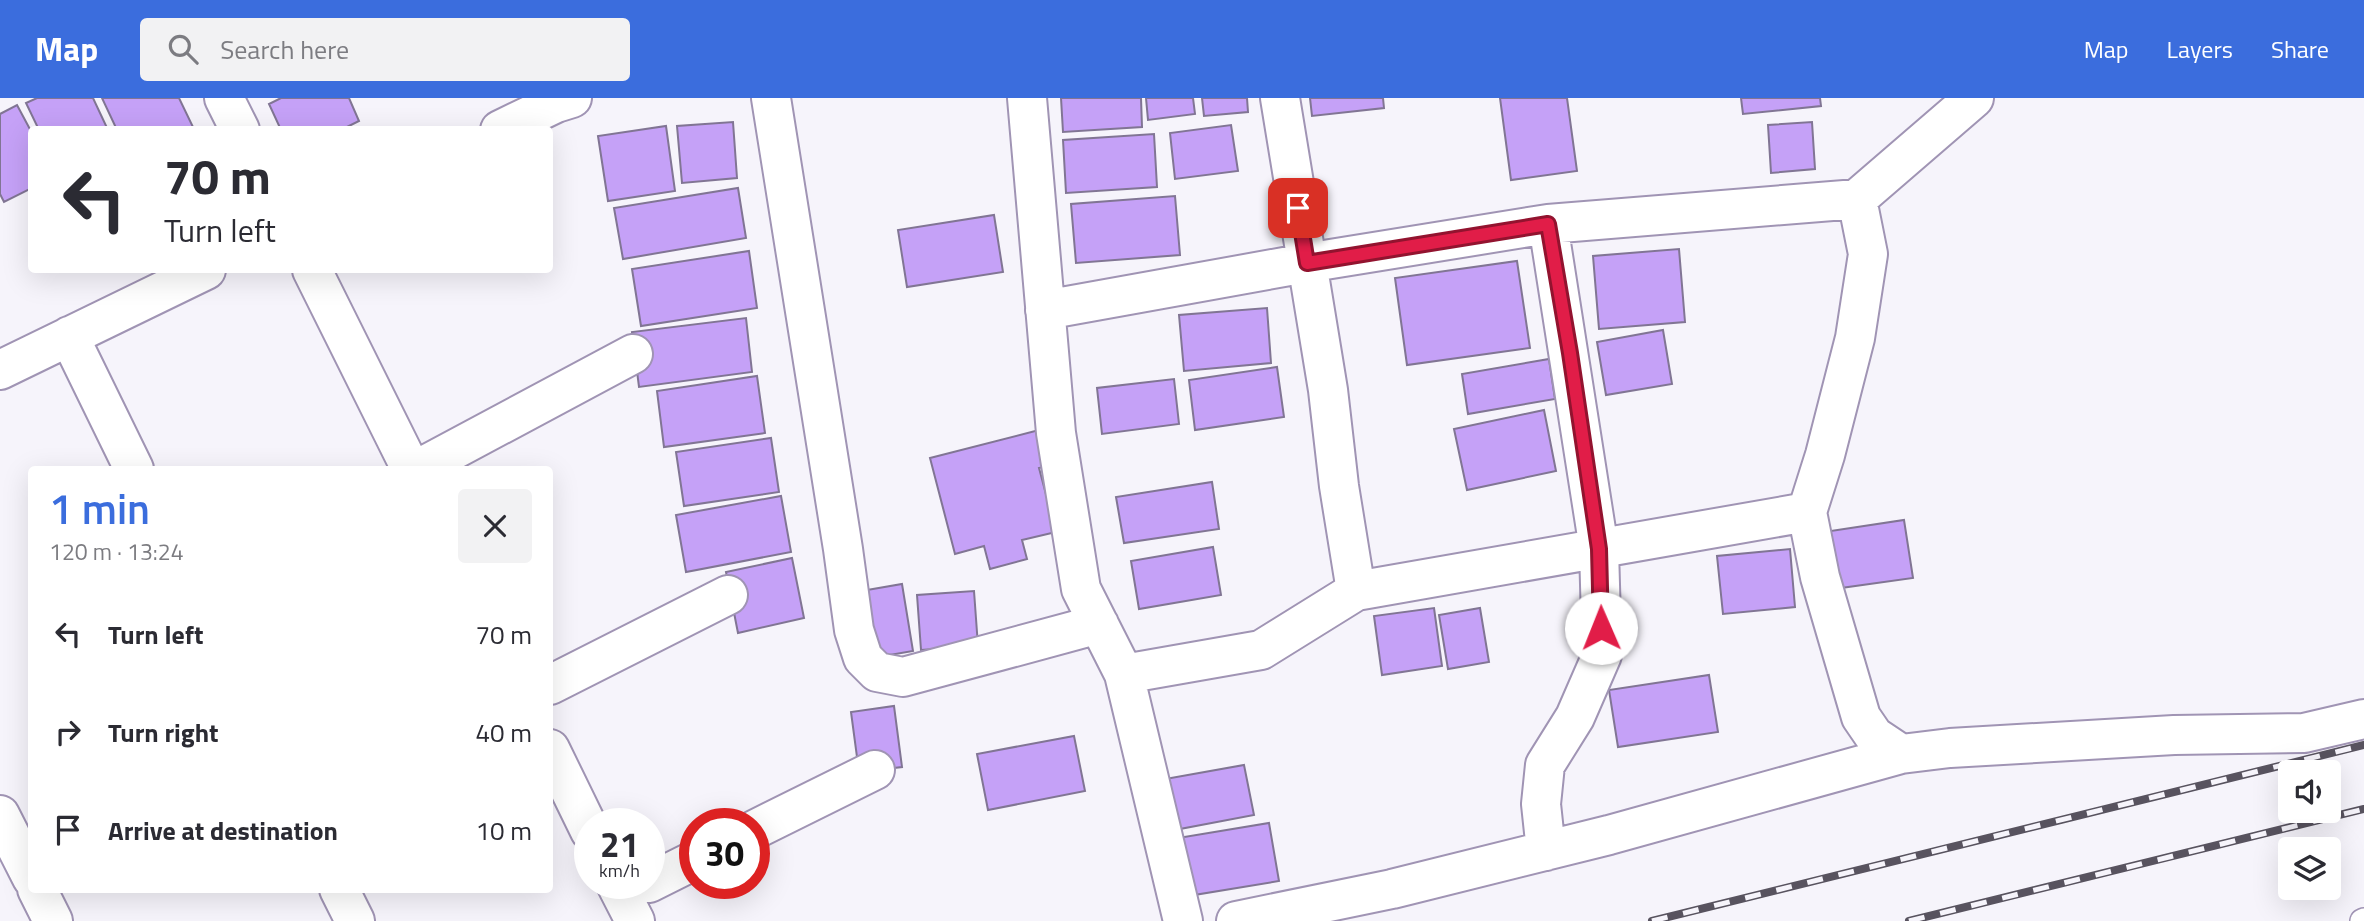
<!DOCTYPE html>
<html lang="en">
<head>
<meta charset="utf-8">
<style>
  body { margin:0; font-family:"Titillium Web",sans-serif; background:#f2f2f3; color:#2b2b33; height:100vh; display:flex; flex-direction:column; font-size:26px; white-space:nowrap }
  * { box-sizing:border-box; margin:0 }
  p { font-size:23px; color:#7c7c81 }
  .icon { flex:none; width:38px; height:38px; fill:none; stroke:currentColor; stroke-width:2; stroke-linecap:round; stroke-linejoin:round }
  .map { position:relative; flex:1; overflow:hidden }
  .details { position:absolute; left:28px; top:368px; width:525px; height:427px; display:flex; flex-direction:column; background:#fff; border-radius:7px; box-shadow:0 7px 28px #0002 }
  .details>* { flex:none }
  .banner { position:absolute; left:28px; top:28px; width:525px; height:147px; border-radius:7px; box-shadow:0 7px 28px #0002; background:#fff; color:#2b2b33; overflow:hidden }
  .controls { position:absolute; left:2278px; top:662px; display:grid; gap:14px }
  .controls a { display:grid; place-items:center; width:63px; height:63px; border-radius:7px; background:#fff; box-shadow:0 7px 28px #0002; font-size:35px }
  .speed { position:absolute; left:574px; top:710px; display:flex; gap:14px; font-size:35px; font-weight:700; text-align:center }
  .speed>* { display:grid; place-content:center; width:91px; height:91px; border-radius:50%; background:#fff; box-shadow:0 7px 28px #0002; line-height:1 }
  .speed small { font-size:18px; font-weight:400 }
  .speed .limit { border:10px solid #d22; background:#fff; color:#111 }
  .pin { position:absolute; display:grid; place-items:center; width:60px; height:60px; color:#fff; margin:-30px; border-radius:14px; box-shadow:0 4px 10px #0006 }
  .me { position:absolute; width:77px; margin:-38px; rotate:359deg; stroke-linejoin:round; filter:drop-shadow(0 0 5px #0008) }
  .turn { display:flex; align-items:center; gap:24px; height:147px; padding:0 21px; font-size:32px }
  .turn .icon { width:91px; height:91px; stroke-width:2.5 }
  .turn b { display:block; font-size:49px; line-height:60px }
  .round { display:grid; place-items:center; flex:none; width:74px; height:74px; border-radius:7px; background:#f2f2f3 }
  .headline { display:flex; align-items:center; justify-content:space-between; height:119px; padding:0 21px }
  h1 { font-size:42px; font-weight:600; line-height:52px; color:#3b6ddd }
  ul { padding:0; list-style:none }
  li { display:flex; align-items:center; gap:21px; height:98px; padding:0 21px }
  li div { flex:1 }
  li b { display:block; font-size:26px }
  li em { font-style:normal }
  header { display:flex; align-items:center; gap:42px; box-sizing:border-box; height:98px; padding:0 35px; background:#3b6ddd; color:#fff }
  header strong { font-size:33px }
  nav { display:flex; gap:38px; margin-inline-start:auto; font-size:24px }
  .search { width:490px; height:63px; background:#f2f2f3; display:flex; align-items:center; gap:18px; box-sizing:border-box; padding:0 24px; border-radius:7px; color:#7c7c81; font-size:26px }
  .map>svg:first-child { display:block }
</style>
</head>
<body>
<header>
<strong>Map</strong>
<div class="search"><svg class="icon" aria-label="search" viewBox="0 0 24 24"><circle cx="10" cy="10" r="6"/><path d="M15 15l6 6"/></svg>Search here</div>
<nav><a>Map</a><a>Layers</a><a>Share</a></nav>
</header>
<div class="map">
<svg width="2364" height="823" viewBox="0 0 2364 823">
  <rect width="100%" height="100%" fill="#f6f4fb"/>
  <path fill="#c5a1f7" stroke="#817594" stroke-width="2" d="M37 0H93L108 32H39L26 5Z
    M102 0H179L193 29 188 32H117Z
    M281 0H349L359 23 341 32H281L269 6Z
    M1061 0H1141L1142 29 1063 34Z
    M1146 0H1193L1195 16 1148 22Z
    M1202 0H1247L1248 14 1204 18Z
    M1310 0H1383L1384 10 1312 18Z
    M1500 0H1567L1577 73 1511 82Z
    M1741 0H1820L1821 8 1743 16Z
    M17 7 32 35V90L4 104 0 96V16Z
    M733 24 737 80 682 85 677 28Z
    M1812 24 1815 71 1771 75 1768 27Z
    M1231 27 1238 73 1175 81 1170 35Z
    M666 28 675 93 608 103 598 38Z
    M1154 36 1157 89 1066 95 1063 42Z
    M738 90 746 140 623 161 614 110Z
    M1175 98 1180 157 1076 165 1071 106Z
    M994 117 1003 174 907 189 898 132Z
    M1679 151 1685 224 1599 231 1593 158Z
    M749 153 757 210 641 228 632 171Z
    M1517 163 1530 250 1407 267 1395 180Z
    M1267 210 1271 265 1184 273 1179 217Z
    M746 220 752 274 639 289 632 234Z
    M1663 232 1672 286 1606 297 1597 244Z
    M1549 261 1555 301 1468 316 1462 276Z
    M1277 269 1284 319 1195 332 1189 282Z
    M757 278 765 335 664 349 657 293Z
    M1174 281 1179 326 1102 336 1097 290Z
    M1544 312 1556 373 1467 392 1454 331Z
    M1043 331 1053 367 1039 370 1056 434 1022 442 1027 461 990 471 984 448 955 456 930 360Z
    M771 340 779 394 684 408 676 354Z
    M1212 384 1219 431 1124 445 1116 399Z
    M781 398 791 454 686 474 676 417Z
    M1904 422 1913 480 1812 494 1804 437Z
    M1213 449 1221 497 1139 511 1131 463Z
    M1790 451 1795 509 1723 516 1717 458Z
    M792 460 804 520 738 535 726 474Z
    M902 486 913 553 849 564 838 497Z
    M974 493 978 548 921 552 917 497Z
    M1434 510 1442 568 1382 577 1374 518Z
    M1480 510 1489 564 1448 571 1439 517Z
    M1709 577 1718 634 1618 649 1609 592Z
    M894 608 902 669 859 674 851 614Z
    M1074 638 1085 693 988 712 977 656Z
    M1244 667 1254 717 1164 734 1154 683Z
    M1269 725 1279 783 1188 798 1178 740Z"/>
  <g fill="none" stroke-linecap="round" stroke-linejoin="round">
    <g stroke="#a094b4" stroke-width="26">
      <path id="service" d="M2362 823 2364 822"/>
    </g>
    <g stroke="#a094b4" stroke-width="42">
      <path id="minor" d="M224 0 240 32
        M771 0 843 451 854 532 863 560 877 574 903 579 1099 526
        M1027 0 1056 335 1081 491 1124 576 1261 552 1356 493 1339 388 1328 292 1280 0
        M1974 0 1857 101 1868 156 1855 240 1825 357 1807 414 1820 479 1861 619 1874 638 1901 656 1950 650 2174 637 2304 635 2364 621
        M500 32 556 5 572 0
        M312 172 411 371
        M1045 212 1306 165 1548 126 1857 101
        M69 238 134 371
        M0 272 206 172
        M418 371 633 256
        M1356 493 1807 414
        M1124 576 1183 823
        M550 587 728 497
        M550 651 590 733
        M0 717 32 780
        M754 732 875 672
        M1546 753 1541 706 1545 667 1575 619 1602 557 1599 451 1548 126
        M649 785 695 762
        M616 786 635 823
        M37 791 53 823
        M339 791 355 823
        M1236 823 1392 791 1609 737 1901 656"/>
    </g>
    <use href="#service" stroke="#fff" stroke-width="23"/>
    <use href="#minor" stroke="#fff" stroke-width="38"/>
    <g stroke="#58535f" stroke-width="8">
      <path id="rail" d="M1652 823 2364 647
        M1909 823 2364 711"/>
    </g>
    <use href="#rail" stroke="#f6f4fb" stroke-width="5" stroke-dasharray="16" stroke-linecap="butt"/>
  </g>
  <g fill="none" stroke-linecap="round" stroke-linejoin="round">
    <g stroke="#92132f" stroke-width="18">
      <path id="route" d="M1298 110 1307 165 1548 126 1570 255 1599 451 1601 530"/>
    </g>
    <use href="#route" stroke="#e11d48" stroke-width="12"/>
  </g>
</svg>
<div class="controls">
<a><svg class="icon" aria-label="sound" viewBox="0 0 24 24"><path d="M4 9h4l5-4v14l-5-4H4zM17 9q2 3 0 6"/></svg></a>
<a><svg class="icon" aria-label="layers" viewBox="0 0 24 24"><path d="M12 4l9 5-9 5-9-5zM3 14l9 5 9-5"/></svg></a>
</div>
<div class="speed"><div>21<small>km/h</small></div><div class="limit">30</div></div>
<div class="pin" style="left:1298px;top:110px;background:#d93025"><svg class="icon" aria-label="arrive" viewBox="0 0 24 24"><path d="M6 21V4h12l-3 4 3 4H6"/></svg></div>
<svg class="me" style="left:1601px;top:530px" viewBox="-20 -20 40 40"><circle r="19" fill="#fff"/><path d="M0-13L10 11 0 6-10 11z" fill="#e11d48"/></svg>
<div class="banner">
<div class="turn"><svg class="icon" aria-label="left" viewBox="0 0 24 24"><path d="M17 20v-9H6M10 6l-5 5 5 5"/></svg><div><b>70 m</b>Turn left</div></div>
</div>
<section class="details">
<div class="headline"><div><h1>1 min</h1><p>120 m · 13:24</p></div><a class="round"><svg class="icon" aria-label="close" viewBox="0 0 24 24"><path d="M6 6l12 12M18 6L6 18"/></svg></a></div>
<ul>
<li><svg class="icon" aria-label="left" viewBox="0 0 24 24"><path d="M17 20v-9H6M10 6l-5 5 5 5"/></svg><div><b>Turn left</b></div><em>70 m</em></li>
<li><svg class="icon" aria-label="right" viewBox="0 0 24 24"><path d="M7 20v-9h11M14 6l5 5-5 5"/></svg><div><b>Turn right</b></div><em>40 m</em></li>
<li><svg class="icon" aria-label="arrive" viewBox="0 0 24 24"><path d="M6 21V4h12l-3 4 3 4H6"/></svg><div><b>Arrive at destination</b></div><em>10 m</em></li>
</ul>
</section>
</div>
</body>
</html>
